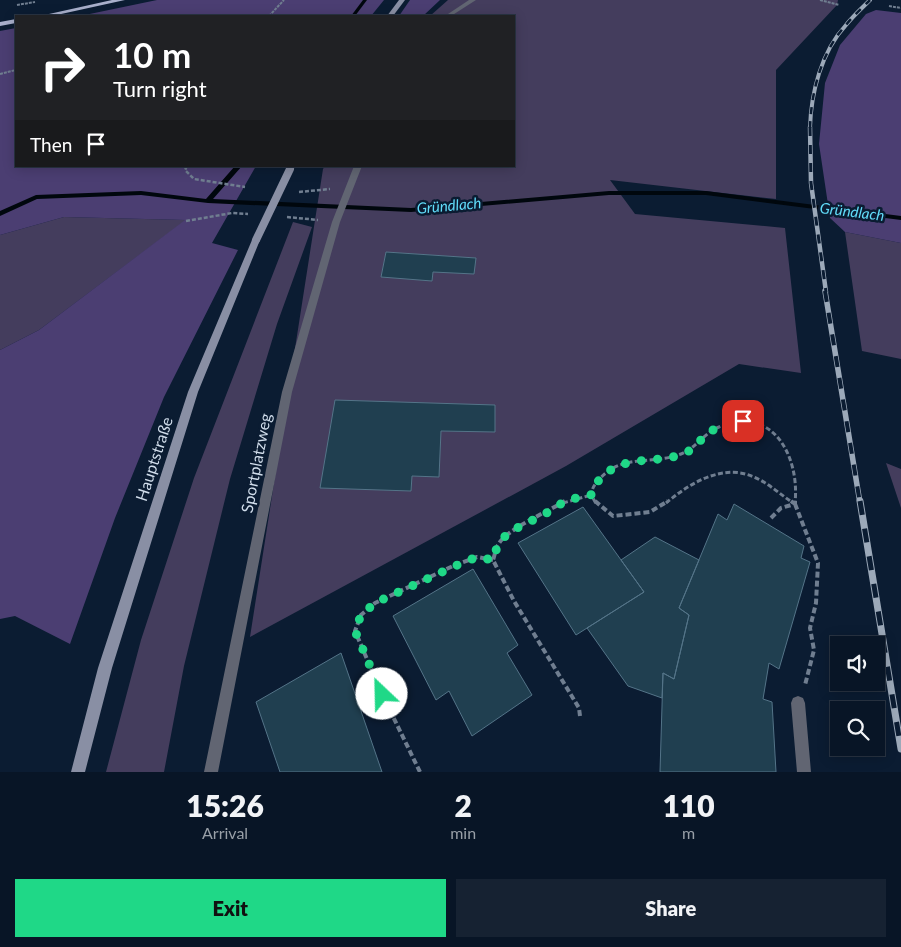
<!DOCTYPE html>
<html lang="en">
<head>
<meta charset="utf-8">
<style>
  body { margin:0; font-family:Lato,sans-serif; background:#162232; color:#f1f3f6; height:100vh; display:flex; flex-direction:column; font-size:19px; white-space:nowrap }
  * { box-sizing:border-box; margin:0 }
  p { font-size:16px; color:#989fa7 }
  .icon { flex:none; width:28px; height:28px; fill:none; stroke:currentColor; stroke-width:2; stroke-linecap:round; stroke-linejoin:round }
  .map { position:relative; height:772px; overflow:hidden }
  .drawer { display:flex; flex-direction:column; background:#081526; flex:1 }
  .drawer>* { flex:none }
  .guide { position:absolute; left:15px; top:15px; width:500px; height:152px; border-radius:0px; box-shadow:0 2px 12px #0003,0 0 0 1px #293443; background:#202124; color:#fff; overflow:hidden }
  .tools { position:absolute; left:830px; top:636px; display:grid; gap:10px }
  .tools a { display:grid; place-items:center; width:55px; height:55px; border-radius:0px; background:#081526; box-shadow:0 2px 12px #0003,0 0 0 1px #293443; font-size:25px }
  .pin { position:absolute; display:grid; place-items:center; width:42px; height:42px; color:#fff; margin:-21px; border-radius:10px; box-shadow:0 2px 8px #0006 }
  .me { position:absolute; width:55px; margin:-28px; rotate:336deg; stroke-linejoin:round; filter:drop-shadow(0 0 4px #0008) }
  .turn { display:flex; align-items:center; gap:18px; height:105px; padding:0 15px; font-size:22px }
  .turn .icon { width:65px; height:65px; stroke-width:2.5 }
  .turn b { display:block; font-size:35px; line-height:42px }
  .then { display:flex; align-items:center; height:48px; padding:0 15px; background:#0003; gap:10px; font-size:19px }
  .eta { display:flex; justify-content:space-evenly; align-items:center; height:85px; text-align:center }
  .eta b { font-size:30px; font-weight:800; line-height:35px }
  .cta { display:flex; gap:10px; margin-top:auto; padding:10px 15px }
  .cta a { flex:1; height:58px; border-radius:0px; background:#1fd887; color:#111; font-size:20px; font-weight:800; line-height:58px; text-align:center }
  .cta a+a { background:#162232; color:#f1f3f6 }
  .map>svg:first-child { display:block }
</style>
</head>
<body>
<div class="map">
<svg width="901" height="772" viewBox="0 0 901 772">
  <rect width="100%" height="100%" fill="#0b1c32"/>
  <path fill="#443d5d" d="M448 0H838L837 5 776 70V199L610 180 635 214 785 228 801 373 739 364 566 466 250 637 323 169 325 166H514V16H430Z
    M64 217 186 220 39 330 0 350V235Z
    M293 222 312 227 277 324 230 479 184 666 164 772H106L141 640 194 478Z
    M845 232 901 243V359L862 351Z
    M886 463 901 469V508Z"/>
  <path fill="#4b3e72" d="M157 0H384L371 16H80Z
    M410 0H440L423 16H399Z
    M876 10 901 13V243L845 232 830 218 819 144 825 83 840 45 866 14Z
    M16 28V166H256L212 243 238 250 164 397 115 518 70 644 15 616 0 619V350L39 330 185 220 64 217 0 235V31Z"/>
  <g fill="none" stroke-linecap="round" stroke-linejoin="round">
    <path fill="#00070d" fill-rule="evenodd" d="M363 0H367L355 16H351Z
      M235 166H242L213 199 411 208 609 191H706L901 216V220L706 195H609L411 212 208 203 141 195 37 199 0 216V211L36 195 141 191 206 199Z"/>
  </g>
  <path fill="#203f50" stroke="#547488" d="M386 252 476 258 474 274 433 272 432 281 381 277Z
    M335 400 495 405V432L441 431 439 477 412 476 411 491 320 488Z
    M734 504 804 546 801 558 810 562 779 669 769 663 763 699 772 702 776 772H660L663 673 674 679 689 615 679 608 718 514 727 520Z
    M583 507 644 592 576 635 518 543Z
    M655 537 699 560 679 608 689 615 674 679 663 673 662 698 628 686 587 628 644 592 621 560Z
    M473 569 518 645 507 653 532 695 472 736 449 691 436 700 393 616Z
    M341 653 382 772H280L256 702Z"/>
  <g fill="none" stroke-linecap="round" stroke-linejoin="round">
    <path stroke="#707e90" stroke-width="2" stroke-dasharray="3 1" stroke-linecap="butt" d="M820 0 839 5
      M17 5 35 2
      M889 6 901 8
      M269 16 284 0
      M0 74 16 70"/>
    <path stroke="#707e90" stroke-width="2.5" stroke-dasharray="4 2" stroke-linecap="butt" d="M187 166 185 170 194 179 245 187
      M299 192 330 189
      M287 217 318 220
      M186 221 232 213 248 214"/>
    <path stroke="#707e90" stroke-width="3" stroke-dasharray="5 2.5" stroke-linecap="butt" d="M563 503 591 495
      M596 503C590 495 591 489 597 482 621 452 650 466 681 454 696 448 704 433 719 427 772 404 800 456 795 503
      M666 503C690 483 723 463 754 477 768 483 780 494 793 503"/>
    <path stroke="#707e90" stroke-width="4" stroke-dasharray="6 3" stroke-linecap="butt" d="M565 501C549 511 505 530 498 545 495 549 495 555 493 560L514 601 579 708 580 716
      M595 501 613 516 650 512 668 501
      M791 501 795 504
      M795 504 818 563 816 603 810 628 814 650 805 685
      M795 504V501
      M771 518 781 508 795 504
      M420 772 382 694 355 631 361 615 375 603 455 565 477 557 493 560"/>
    <path fill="#616572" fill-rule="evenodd" d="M469 0H476L451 16H445Z
      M798 696 803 698 805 703 811 772H797L791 703 793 698Z"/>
    <path fill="#616572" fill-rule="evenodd" d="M354 166H362L340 222 292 392 218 772H204L282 392 332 222Z"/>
    <path fill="#898fa4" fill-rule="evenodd" d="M399 0H405L393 16H387Z
      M256 237 260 240 198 392 112 668 85 772H71L98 668 188 392 252 240Z"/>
    <path fill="#a8afcb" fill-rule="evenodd" d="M112 0H125L52 16H40Z
      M16 19V23L0 26V22Z"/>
    <g stroke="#9ca9b9" stroke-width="4">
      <path id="rail-far3" d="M810 128C811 93 821 52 846 25 853 16 862 8 870 0"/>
    </g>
    <g stroke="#9ca9b9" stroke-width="4.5">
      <path id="rail-far2" d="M810 127 811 183 826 292"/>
    </g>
    <g stroke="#9ca9b9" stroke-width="5.5">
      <path id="rail-far1" d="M825 291 860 503"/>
    </g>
    <g stroke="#9ca9b9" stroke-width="7">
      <path id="rail" d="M860 501 901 749"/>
    </g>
    <use href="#rail-far3" stroke="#0b1c32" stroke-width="2.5" stroke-dasharray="7" stroke-linecap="butt"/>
    <use href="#rail-far2" stroke="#0b1c32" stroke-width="3" stroke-dasharray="9" stroke-linecap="butt"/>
    <use href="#rail-far1" stroke="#0b1c32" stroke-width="4" stroke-dasharray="11" stroke-linecap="butt"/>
    <use href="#rail" stroke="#0b1c32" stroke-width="5" stroke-dasharray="14" stroke-linecap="butt"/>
    <path stroke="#898fa4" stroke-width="8" d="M256 240 290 169"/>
  </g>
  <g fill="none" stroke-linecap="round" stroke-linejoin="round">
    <path stroke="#1fd887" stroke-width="9" stroke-dasharray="0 16.2" d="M382 694 355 631 361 615 375 603 455 566 477 557 493 560 498 544 509 532 545 514 567 500 591 495C592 487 595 485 600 479 625 452 658 466 687 452 695 448 700 440 707 434 717 426 731 423 743 421"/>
  </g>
  <g text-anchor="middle" stroke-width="5" stroke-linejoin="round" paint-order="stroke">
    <g font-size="15" font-style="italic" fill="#61dcf9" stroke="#0b1c32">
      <text transform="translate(449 206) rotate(-5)" y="5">Gründlach</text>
      <text transform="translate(852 212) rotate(7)" y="5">Gründlach</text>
    </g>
    <g font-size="16" fill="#d1ddeb" stroke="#0b1c32">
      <text transform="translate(154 459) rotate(-72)" y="6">Hauptstraße</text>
      <text transform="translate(256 463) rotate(-79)" y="6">Sportplatzweg</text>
    </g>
  </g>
</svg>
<div class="tools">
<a><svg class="icon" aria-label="sound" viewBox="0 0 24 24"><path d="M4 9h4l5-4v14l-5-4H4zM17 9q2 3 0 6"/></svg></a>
<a><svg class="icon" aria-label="search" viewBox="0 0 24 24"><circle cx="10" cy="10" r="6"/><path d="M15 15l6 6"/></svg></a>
</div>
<div class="pin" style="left:743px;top:421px;background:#d93025"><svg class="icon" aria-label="arrive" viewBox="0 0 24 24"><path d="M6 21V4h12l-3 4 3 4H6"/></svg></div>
<svg class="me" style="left:382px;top:694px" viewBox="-20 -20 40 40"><circle r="19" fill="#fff"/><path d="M0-13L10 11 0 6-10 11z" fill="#1fd887"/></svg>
<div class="guide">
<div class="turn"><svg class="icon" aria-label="right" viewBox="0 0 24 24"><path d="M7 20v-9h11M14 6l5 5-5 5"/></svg><div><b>10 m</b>Turn right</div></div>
<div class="then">Then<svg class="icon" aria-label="arrive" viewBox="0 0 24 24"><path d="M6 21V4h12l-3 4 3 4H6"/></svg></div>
</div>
</div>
<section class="drawer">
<div class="eta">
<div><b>15:26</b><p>Arrival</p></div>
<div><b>2</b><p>min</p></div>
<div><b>110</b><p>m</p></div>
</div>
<div class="cta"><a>Exit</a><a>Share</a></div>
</section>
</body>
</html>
